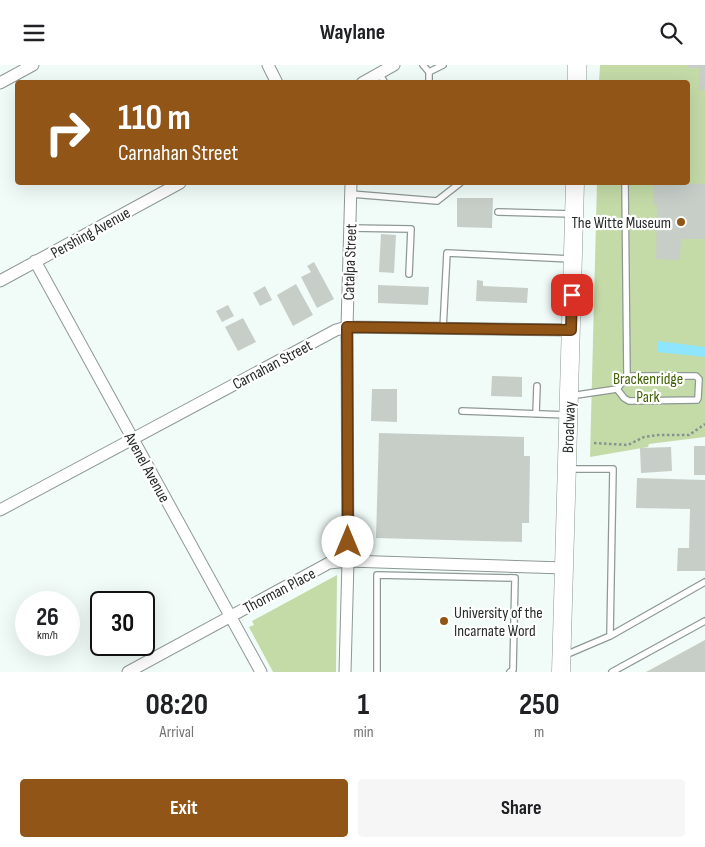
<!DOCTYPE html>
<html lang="en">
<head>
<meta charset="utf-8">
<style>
  body { margin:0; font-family:"Sofia Sans Condensed",sans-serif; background:#f6f6f6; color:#202124; height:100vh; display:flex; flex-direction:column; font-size:19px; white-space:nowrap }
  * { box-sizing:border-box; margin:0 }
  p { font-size:16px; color:#757577 }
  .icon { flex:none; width:28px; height:28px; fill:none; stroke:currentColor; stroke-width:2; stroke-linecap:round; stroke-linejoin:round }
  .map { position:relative; height:607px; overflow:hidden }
  .details { display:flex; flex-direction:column; background:#fff; flex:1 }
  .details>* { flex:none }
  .banner { position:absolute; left:15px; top:15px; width:675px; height:105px; border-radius:5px; box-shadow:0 5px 20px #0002; background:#925518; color:#fff; overflow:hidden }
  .speed { position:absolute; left:15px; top:526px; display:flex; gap:10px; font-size:25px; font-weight:700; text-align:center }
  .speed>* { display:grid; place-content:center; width:65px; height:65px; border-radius:50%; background:#fff; box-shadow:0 5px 20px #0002; line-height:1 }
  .speed small { font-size:12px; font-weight:400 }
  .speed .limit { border:2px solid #111; border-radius:8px; background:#fff; color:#111 }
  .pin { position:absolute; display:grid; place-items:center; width:42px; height:42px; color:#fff; margin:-21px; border-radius:10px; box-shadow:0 2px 8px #0006 }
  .me { position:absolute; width:55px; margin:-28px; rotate:0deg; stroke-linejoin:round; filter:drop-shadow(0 0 4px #0008) }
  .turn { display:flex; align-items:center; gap:18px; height:105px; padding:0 20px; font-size:22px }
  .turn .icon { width:65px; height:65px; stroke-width:2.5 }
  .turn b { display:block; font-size:35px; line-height:42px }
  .eta { display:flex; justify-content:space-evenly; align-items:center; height:85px; text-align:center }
  .eta b { font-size:30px; font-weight:700; line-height:35px }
  .button { display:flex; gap:10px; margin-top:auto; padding:10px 20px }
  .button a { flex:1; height:58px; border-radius:5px; background:#925518; color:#fff; font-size:20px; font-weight:700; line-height:58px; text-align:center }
  .button a+a { background:#f6f6f6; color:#202124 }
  header { display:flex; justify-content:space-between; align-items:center; height:65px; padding:0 20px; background:#fff; font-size:22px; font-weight:700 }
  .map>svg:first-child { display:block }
</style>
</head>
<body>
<header><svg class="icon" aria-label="menu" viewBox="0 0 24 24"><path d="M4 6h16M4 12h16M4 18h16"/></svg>Waylane<svg class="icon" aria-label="search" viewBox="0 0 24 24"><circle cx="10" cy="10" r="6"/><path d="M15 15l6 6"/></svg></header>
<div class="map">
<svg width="705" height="607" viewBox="0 0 705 607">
  <rect width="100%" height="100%" fill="#f1fcf8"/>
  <path fill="#c4dba8" d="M600 0H705V372L649 379 648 382 590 392 597 118H688V18L599 17Z
    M337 510 336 607H273L249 562 254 560 252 556Z"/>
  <path fill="#8ee6fe" d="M658 276 705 282V292L657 287Z"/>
  <path fill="#c7cec8" d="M688 0H705V25H699V3H688Z
    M671 118 705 119V174H681L680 195 656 194 657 140H653V119Z
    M457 133H493L492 163 457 162Z
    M381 169 396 170 394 208 379 207Z
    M314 197 334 234 317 243 301 212 311 207 307 201Z
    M477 215 483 216V221L528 223 527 238 476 236Z
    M296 219 313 250 293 261 277 230Z
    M378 220 429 222 428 240 378 238Z
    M265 221 272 235 260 241 253 228Z
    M228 240 234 251 222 257 216 246Z
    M243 253 256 277 238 286 225 262Z
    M492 311 522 312V332L491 331Z
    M372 324H397V357L371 356Z
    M379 368 524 372V391H530L529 458H522V477L376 473Z
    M694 381H705V410H694Z
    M671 382 672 406 641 408 640 383Z
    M637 413 705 415V506H677L678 483H689L690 444 636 443Z
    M705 575V607H646Z"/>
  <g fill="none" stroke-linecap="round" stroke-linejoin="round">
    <g stroke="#8e9894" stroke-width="8">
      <path id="lane" d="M423 0 429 7 443 0
        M379 8 385 18
        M429 18V7
        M351 129 437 136 460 118
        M498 147 572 149
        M350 163 411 164 409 209
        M443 264 447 188 571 194
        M617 324 624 333 629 336 697 335 698 333 699 314 696 311H627
        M570 331 617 324 627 311 625 118
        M462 346 567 350
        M536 349 537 321
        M569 404H613L610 571 705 517
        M563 591 610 571
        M377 607V510L515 513 513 605 510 607
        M612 607 705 556"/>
    </g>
    <g stroke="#8e9894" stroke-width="13">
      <path id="street" d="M268 0 277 18
        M0 18 33 0
        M362 18 394 0
        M35 196 261 607
        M0 216 180 118
        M0 445 336 265 347 262 571 265
        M128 607 329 498 348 496 564 503
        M345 607 348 496 347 262 351 118"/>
    </g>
    <g stroke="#8e9894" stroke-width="19">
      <path id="primary" d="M577 18V0
        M561 607 575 118"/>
    </g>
    <path stroke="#8a928f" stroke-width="2.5" stroke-dasharray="2.5 2.5" stroke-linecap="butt" d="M594 378 628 380 644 372 658 370H689L705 359"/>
    <use href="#lane" stroke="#fff" stroke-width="5.5"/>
    <use href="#street" stroke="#fff" stroke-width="11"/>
    <use href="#primary" stroke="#fff" stroke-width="18"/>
  </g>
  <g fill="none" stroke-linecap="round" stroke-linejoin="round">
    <g stroke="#5f3710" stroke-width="12">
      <path id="route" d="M348 477 347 262 571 265 572 230"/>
    </g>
    <use href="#route" stroke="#925518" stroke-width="9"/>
  </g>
  <g fill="#925518" stroke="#fff" stroke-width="2">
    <circle cx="681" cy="157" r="5"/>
    <circle cx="444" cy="556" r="5"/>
  </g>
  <g text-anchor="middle" stroke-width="4.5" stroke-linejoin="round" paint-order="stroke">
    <g font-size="16" fill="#282c2b" stroke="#fff" text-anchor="end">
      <text x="671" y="163">The Witte Museum</text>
      <text x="454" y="553" text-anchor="start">University of the<tspan x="454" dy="18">Incarnate Word</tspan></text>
    </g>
    <g font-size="16" fill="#282c2b" stroke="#fff">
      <text transform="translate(90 167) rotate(-29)" y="6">Pershing Avenue</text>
      <text transform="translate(349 197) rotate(-88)" y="6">Catalpa Street</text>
      <text transform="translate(272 299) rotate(-28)" y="6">Carnahan Street</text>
      <text transform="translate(568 362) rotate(-88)" y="6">Broadway</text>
      <text transform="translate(148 402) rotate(61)" y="6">Avenel Avenue</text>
      <text transform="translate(279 525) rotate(-28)" y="6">Thorman Place</text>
    </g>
    <g font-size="16" fill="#436105" stroke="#fff">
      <text x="648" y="319">Brackenridge<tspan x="648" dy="18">Park</tspan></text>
    </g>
  </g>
</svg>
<div class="speed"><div>26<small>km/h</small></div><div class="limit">30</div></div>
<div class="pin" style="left:572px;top:230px;background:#d93025"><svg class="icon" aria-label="arrive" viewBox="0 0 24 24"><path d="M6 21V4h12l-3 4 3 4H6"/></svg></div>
<svg class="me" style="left:348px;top:477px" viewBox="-20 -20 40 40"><circle r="19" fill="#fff"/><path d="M0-13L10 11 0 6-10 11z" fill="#925518"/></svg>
<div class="banner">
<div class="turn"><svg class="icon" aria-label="right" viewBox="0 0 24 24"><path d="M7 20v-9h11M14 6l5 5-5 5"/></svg><div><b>110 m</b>Carnahan Street</div></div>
</div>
</div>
<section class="details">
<div class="eta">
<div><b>08:20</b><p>Arrival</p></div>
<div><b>1</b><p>min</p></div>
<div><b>250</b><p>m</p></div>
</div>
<div class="button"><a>Exit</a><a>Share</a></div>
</section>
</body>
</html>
